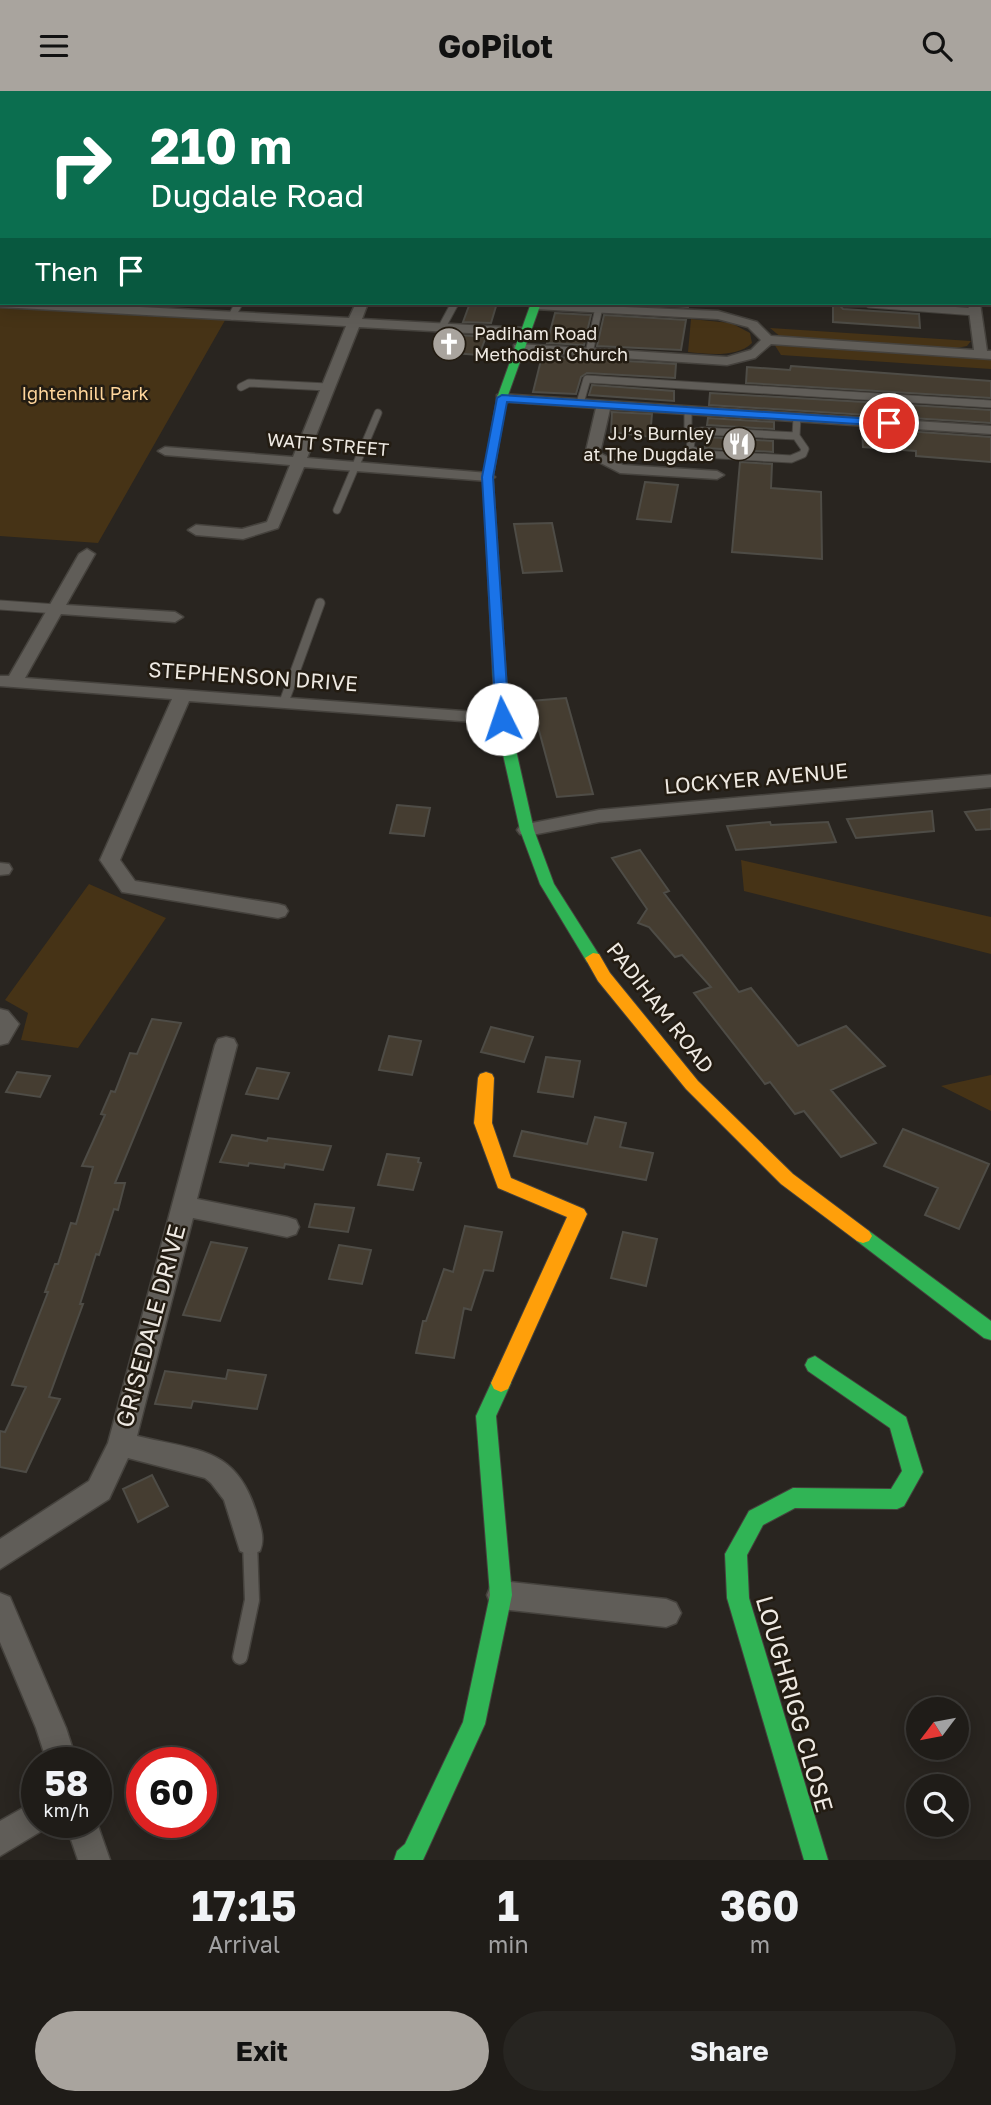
<!DOCTYPE html>
<html lang="en">
<head>
<meta charset="utf-8">
<style>
  body { margin:0; font-family:"Golos Text",sans-serif; background:#272521; color:#f1f3f6; height:100vh; display:flex; flex-direction:column; font-size:26px; white-space:nowrap }
  * { box-sizing:border-box; margin:0 }
  p { font-size:23px; color:#a1a1a2 }
  .icon { flex:none; width:38px; height:38px; fill:none; stroke:currentColor; stroke-width:2; stroke-linecap:round; stroke-linejoin:round }
  .map { position:relative; height:1769px; overflow:hidden }
  .sheet { display:flex; flex-direction:column; background:#1f1c18; flex:1 }
  .sheet>* { flex:none }
  .banner { position:absolute; left:0px; top:0px; width:992px; height:214px; box-shadow:0 4px 18px #0003,0 0 0 2px #3c3a37; background:#0b6e4f; color:#fff; overflow:hidden }
  .needle { width:46px; rotate:238deg }
  .fabs { position:absolute; left:906px; top:1606px; display:grid; gap:14px }
  .fabs a { display:grid; place-items:center; width:63px; height:63px; border-radius:50%; background:#1f1c18; box-shadow:0 4px 18px #0003,0 0 0 2px #3c3a37; font-size:35px }
  .speed { position:absolute; left:21px; top:1656px; display:flex; gap:14px; font-size:35px; font-weight:700; text-align:center }
  .speed>* { display:grid; place-content:center; width:91px; height:91px; border-radius:50%; background:#1f1c18; box-shadow:0 4px 18px #0003,0 0 0 2px #3c3a37; line-height:1 }
  .speed small { font-size:18px; font-weight:400 }
  .speed .limit { border:10px solid #d22; background:#fff; color:#111 }
  .pin { position:absolute; display:grid; place-items:center; width:60px; height:60px; color:#fff; margin:-30px; border:4px solid #fff; border-radius:50%; box-shadow:0 2px 7px #0007 }
  .me { position:absolute; width:77px; margin:-38px; rotate:356deg; stroke-linejoin:round; filter:drop-shadow(0 0 5px #0008) }
  .turn { display:flex; align-items:center; gap:24px; height:147px; padding:0 35px; font-size:32px }
  .turn .icon { width:91px; height:91px; stroke-width:2.5 }
  .turn b { display:block; font-size:49px; line-height:60px }
  .then { display:flex; align-items:center; height:66px; padding:0 35px; background:#0003; gap:14px; font-size:26px }
  .eta { display:flex; justify-content:space-evenly; align-items:center; height:119px; text-align:center }
  .eta b { font-size:42px; font-weight:700; line-height:49px }
  .primary-button { display:flex; gap:14px; margin-top:auto; padding:14px 35px }
  .primary-button a { flex:1; height:80px; border-radius:42px; background:#a9a49e; color:#111; font-size:28px; font-weight:700; line-height:80px; text-align:center }
  .primary-button a+a { background:#272521; color:#f1f3f6 }
  header { display:flex; justify-content:space-between; align-items:center; height:91px; padding:0 35px; background:#a9a49e; color:#111; font-size:32px; font-weight:700 }
  .map>svg:first-child { display:block }
</style>
</head>
<body>
<header><svg class="icon" aria-label="menu" viewBox="0 0 24 24"><path d="M4 6h16M4 12h16M4 18h16"/></svg>GoPilot<svg class="icon" aria-label="search" viewBox="0 0 24 24"><circle cx="10" cy="10" r="6"/><path d="M15 15l6 6"/></svg></header>
<div class="map">
<svg width="991" height="1769" viewBox="0 0 991 1769">
  <rect width="100%" height="100%" fill="#292520"/>
  <path fill="#463316" d="M0 212 228 224 98 452 0 445Z
    M691 228 731 232 750 242 752 252C737 267 707 263 688 261Z
    M770 237 971 250 967 255 952 258 782 247Z
    M774 253 991 268V278L781 264Z
    M741 769 991 826V863L744 800Z
    M89 793 166 827 78 957 21 949 28 922 5 909Z
    M991 984V1020L941 995Z"/>
  <path fill="#453d31" stroke="#4e4c46" stroke-width="2" d="M470 212H497L491 232 463 231Z
    M606 212H689L688 216Z
    M833 212H838L843 218 919 223 920 237 833 231Z
    M555 222 591 224 584 254 547 252Z
    M604 224 686 229 681 259 597 255Z
    M459 244 486 246 479 264 453 262Z
    M542 265 676 273 675 287 587 282 581 286 576 303 533 301Z
    M791 275 991 290V307L746 292 747 276 790 279Z
    M592 294 674 300V310L589 304Z
    M710 302 881 312 882 325 709 314Z
    M894 313 991 319V332L895 326Z
    M612 321 652 323 650 346 611 341Z
    M708 327 774 331V338L707 334Z
    M862 337 991 346V371L916 365V360L863 356Z
    M706 346 773 350V361L705 357Z
    M740 371 772 373 771 397 821 401 822 468 732 461Z
    M645 391 678 394 671 431 637 428Z
    M552 432 562 480 523 482 514 433Z
    M566 607 593 703 557 706 531 610Z
    M397 714 430 717 424 745 390 742Z
    M991 718V738L976 739 965 721Z
    M932 720 934 740 856 747 847 728Z
    M770 731 771 734 828 731 836 751 736 759 727 735Z
    M640 759 669 800 664 802 739 901 751 897 798 955 846 935 885 975 831 999 876 1052 841 1066 804 1020 795 1023 770 991 765 993 694 902 711 896 682 864 675 866 649 836 638 832 647 818 612 767Z
    M152 928 181 932 115 1092H125L118 1119 114 1118 99 1164 96 1163 80 1213H83L49 1306 60 1308 26 1381 0 1376V1340L5 1341 26 1296 12 1294 48 1201H45L55 1173H58L71 1132 76 1133 93 1076 82 1075 105 1024 101 1023 111 1000 115 1001 130 962 137 963Z
    M491 936 533 946 524 971 481 961Z
    M389 945 421 950 412 984 379 979Z
    M546 966 580 970 573 1006 538 1001Z
    M257 977 289 982 278 1008 246 1003Z
    M17 981 50 985 40 1006 6 1001Z
    M595 1026 626 1032 620 1056 653 1062 646 1089 514 1065 522 1040 587 1053Z
    M903 1038 989 1073 959 1138 925 1124 938 1097 884 1075Z
    M232 1044 267 1050 268 1047 331 1055 323 1079 285 1073 284 1077 249 1072 248 1075 220 1071Z
    M387 1063 419 1067 418 1071 421 1072 413 1099 378 1094Z
    M315 1113 354 1117 348 1141 309 1136Z
    M465 1135 502 1141 493 1180 484 1179 471 1219 464 1217 454 1267 416 1262 423 1230H426L444 1178 453 1181Z
    M623 1141 657 1148 646 1195 611 1187Z
    M211 1151 247 1157 220 1230 183 1224Z
    M339 1154 371 1159 362 1193 329 1188Z
    M228 1279 266 1284 257 1318 193 1310 191 1317 155 1313 165 1280 226 1288Z
    M152 1384 168 1415 138 1431 123 1398Z"/>
  <g fill="none" stroke-linecap="round" stroke-linejoin="round">
    <g stroke="#45423d" stroke-width="7">
      <path id="lane-far3" d="M652 0 685 2
        M409 2 414 0
        M505 2 510 0"/>
    </g>
    <g stroke="#45423d" stroke-width="9">
      <path id="lane-far2" d="M844 212H869
        M869 213 975 221
        M232 225 239 212
        M442 236 455 212
        M589 262 600 212
        M241 296 249 292 327 296
        M887 307 889 332
        M580 312 587 288 991 313
        M688 319V336L692 342
        M702 340 796 345 805 358 803 363 791 368 702 363 690 358 692 342Z
        M796 345 797 326
        M337 419 378 322"/>
    </g>
    <g stroke="#45423d" stroke-width="11">
      <path id="lane-far1" d="M0 514 57 518
        M284 611 320 512"/>
    </g>
    <g stroke="#45423d" stroke-width="17">
      <path id="lane" d="M240 1566 252 1509 250 1451"/>
    </g>
    <g stroke="#45423d" stroke-width="3">
      <path id="street" d="M126 0H138L125 2Z
        M256 0H291L255 2Z
        M338 0H351L337 2Z
        M486 0H504L505 2H487Z
        M647 0H657V2H647Z
        M751 0H761V2H751Z
        M855 0H865V2H855Z
        M901 0H955L956 2H902Z
        M990 0H991V6L990 2H986Z
        M0 6H2V13L0 12Z
        M990 48H991V54H990Z
        M0 74H2L0 81Z
        M990 181H991V189H990Z
        M0 192H2V200H0Z
        M0 208 2 212H63L349 227 356 212H368L362 228 525 237 531 241 525 245 359 236 307 367 488 382 495 386 488 390 304 376 278 437 243 448 196 444 188 439 196 434 242 438 267 431 290 374 165 364 158 360 165 356 293 366 346 235 0 216Z
        M530 212 718 220 757 231 771 245 974 259 968 212H980L987 260H991V268L771 253 755 267 727 274 514 260V254L519 253 727 266 751 259 761 249 748 236 718 228 535 218 531 217Z
        M502 303 991 335V343L610 318 600 362 623 374 717 380 724 384 717 388 620 382 585 364 596 317 497 310V304Z
        M87 458 95 463 66 514 175 521 183 526 175 531 61 523 25 587 502 623 511 628 502 633 189 610 120 769 135 790 278 813 285 815 288 820 285 825 278 827 122 801 100 769 172 608 0 595V585H9L79 463Z
        M991 684V696L599 731 527 745 520 743 517 739 520 735 527 733 599 719Z
        M0 772 9 773 12 778 9 783 0 784Z
        M0 918 8 920 19 933 8 952 0 954Z
        M226 946 234 948 237 954 197 1108 287 1126 296 1129 299 1136 296 1143 287 1146 193 1127 137 1345C197 1360 237 1355 257 1424 261 1437 265 1448 260 1460L250 1464 240 1460 224 1409 211 1392 205 1387 128 1367 109 1408 0 1478V1448L89 1390 108 1352 215 954 218 948Z
        M501 1490 666 1508 676 1512 681 1522 676 1532 666 1536 501 1518 491 1514 487 1504 491 1494Z
        M0 1502 10 1506 66 1637 77 1671H47L36 1637 0 1551Z
        M37 1709V1731H50L48 1736 0 1765V1730Z
        M96 1729 110 1769H78L65 1731Z"/>
    </g>
    <g stroke="#45423d" stroke-width="2">
      <path id="fast" d="M574 0H582L573 2Z
        M531 212H541L507 307 493 386 509 628 534 739 554 793 601 867 593 872 587 871 540 793 520 739 495 628 483 386 497 307Z
        M863 1138 869 1140 991 1230V1249L984 1247 857 1150 854 1145 857 1140Z
        M815 1265 906 1326 923 1381 904 1415 897 1418 795 1417 763 1434 747 1464 749 1507 828 1769H804L727 1507 725 1463 749 1420 793 1397 891 1398 902 1380 890 1337 808 1280 805 1274 808 1268Z
        M501 1283 508 1286 511 1292 496 1325 512 1504 485 1633 423 1769H394L397 1760 405 1753 463 1631 490 1504 476 1325 494 1286Z"/>
    </g>
    <g stroke="#45423d" stroke-width="2">
      <path id="slow" d="M593 862 599 863 610 882 698 990 793 1083 869 1140 872 1145 869 1150 863 1152 857 1150 781 1093 686 998 598 890 585 867Z
        M486 981 492 983 494 987 492 1032 511 1087 584 1118 587 1123 508 1298 501 1301 494 1298 491 1292 567 1126 498 1097 474 1032 478 987 480 983Z"/>
    </g>
    <use href="#lane-far3" stroke="#605d58" stroke-width="5"/>
    <use href="#lane-far2" stroke="#605d58" stroke-width="7"/>
    <use href="#lane-far1" stroke="#605d58" stroke-width="9"/>
    <use href="#lane" stroke="#605d58" stroke-width="14"/>
    <use href="#street" fill="#605d58" fill-rule="evenodd"/>
    <use href="#fast" fill="#30b455" fill-rule="evenodd"/>
    <use href="#slow" fill="#ff9f0a" fill-rule="evenodd"/>
  </g>
  <path fill="#1a73e8" stroke="#114b97" stroke-width="2" d="M502 304 889 329 894 332 889 335 507 311 493 386 509 628 502 632 496 628 482 386 497 307Z"/>
  <defs>
    <g id="church-disc" transform="scale(1.75)"><circle r="9.5" fill="#a9a49e" stroke="#231c12"/><path d="M-1.2-6h2.4v3.5h3.3v2.4h-3.3V6h-2.4V-.1h-3.3v-2.4h3.3Z" fill="#fff"/></g>
    <g id="restaurant-disc" transform="scale(1.75)"><circle r="9.5" fill="#a9a49e" stroke="#231c12"/><path d="M-5-6h1v4h1v-4h1v4h1v-4h1v5L-1.5 .5V6h-2V.5L-5-1ZM5-6V6H3V1.5H1.5Q1.5-4 5-6Z" fill="#fff"/></g>
  </defs>
  <g fill-rule="evenodd">
    <use href="#church-disc" x="449" y="253"/>
    <use href="#restaurant-disc" x="739" y="353"/>
  </g>
  <g text-anchor="middle" stroke-width="5" stroke-linejoin="round" paint-order="stroke">
    <g font-size="18" fill="#eee9e2" stroke="#231c12" text-anchor="start">
      <text x="474" y="249">Padiham Road<tspan x="474" dy="21">Methodist Church</tspan></text>
      <text x="714" y="349" text-anchor="end">JJ’s Burnley<tspan x="714" dy="21">at The Dugdale</tspan></text>
    </g>
    <g font-size="18" fill="#ffd69c" stroke="#231c12">
      <text x="85" y="309">Ightenhill Park</text>
    </g>
    <g font-size="18" fill="#eee9e2" stroke="#231c12">
      <text transform="translate(328 354) rotate(5)" y="6">WATT STREET</text>
    </g>
    <g font-size="21" fill="#eee9e2" stroke="#231c12">
      <text transform="translate(253 586) rotate(4)" y="7">STEPHENSON DRIVE</text>
      <text transform="translate(756 688) rotate(-5)" y="7">LOCKYER AVENUE</text>
      <text transform="translate(660 917) rotate(52)" y="7">PADIHAM ROAD</text>
    </g>
    <g font-size="24" fill="#eee9e2" stroke="#231c12">
      <text transform="translate(151 1235) rotate(-75)" y="8">GRISEDALE DRIVE</text>
      <text transform="translate(794 1613) rotate(74)" y="8">LOUGHRIGG CLOSE</text>
    </g>
  </g>
</svg>
<div class="fabs">
<a><svg class="needle" viewBox="-14 -14 28 28"><path d="M0-13l5 13h-10z" fill="#e53935"/><path d="M0 13l5-13h-10z" fill="#a1a1a2"/></svg></a>
<a><svg class="icon" aria-label="search" viewBox="0 0 24 24"><circle cx="10" cy="10" r="6"/><path d="M15 15l6 6"/></svg></a>
</div>
<div class="speed"><div>58<small>km/h</small></div><div class="limit">60</div></div>
<div class="pin" style="left:889px;top:332px;background:#d93025"><svg class="icon" aria-label="arrive" viewBox="0 0 24 24"><path d="M6 21V4h12l-3 4 3 4H6"/></svg></div>
<svg class="me" style="left:502px;top:628px" viewBox="-20 -20 40 40"><circle r="19" fill="#fff"/><path d="M0-13L10 11 0 6-10 11z" fill="#1a73e8"/></svg>
<div class="banner">
<div class="turn"><svg class="icon" aria-label="right" viewBox="0 0 24 24"><path d="M7 20v-9h11M14 6l5 5-5 5"/></svg><div><b>210 m</b>Dugdale Road</div></div>
<div class="then">Then<svg class="icon" aria-label="arrive" viewBox="0 0 24 24"><path d="M6 21V4h12l-3 4 3 4H6"/></svg></div>
</div>
</div>
<section class="sheet">
<div class="eta">
<div><b>17:15</b><p>Arrival</p></div>
<div><b>1</b><p>min</p></div>
<div><b>360</b><p>m</p></div>
</div>
<div class="primary-button"><a>Exit</a><a>Share</a></div>
</section>
</body>
</html>
